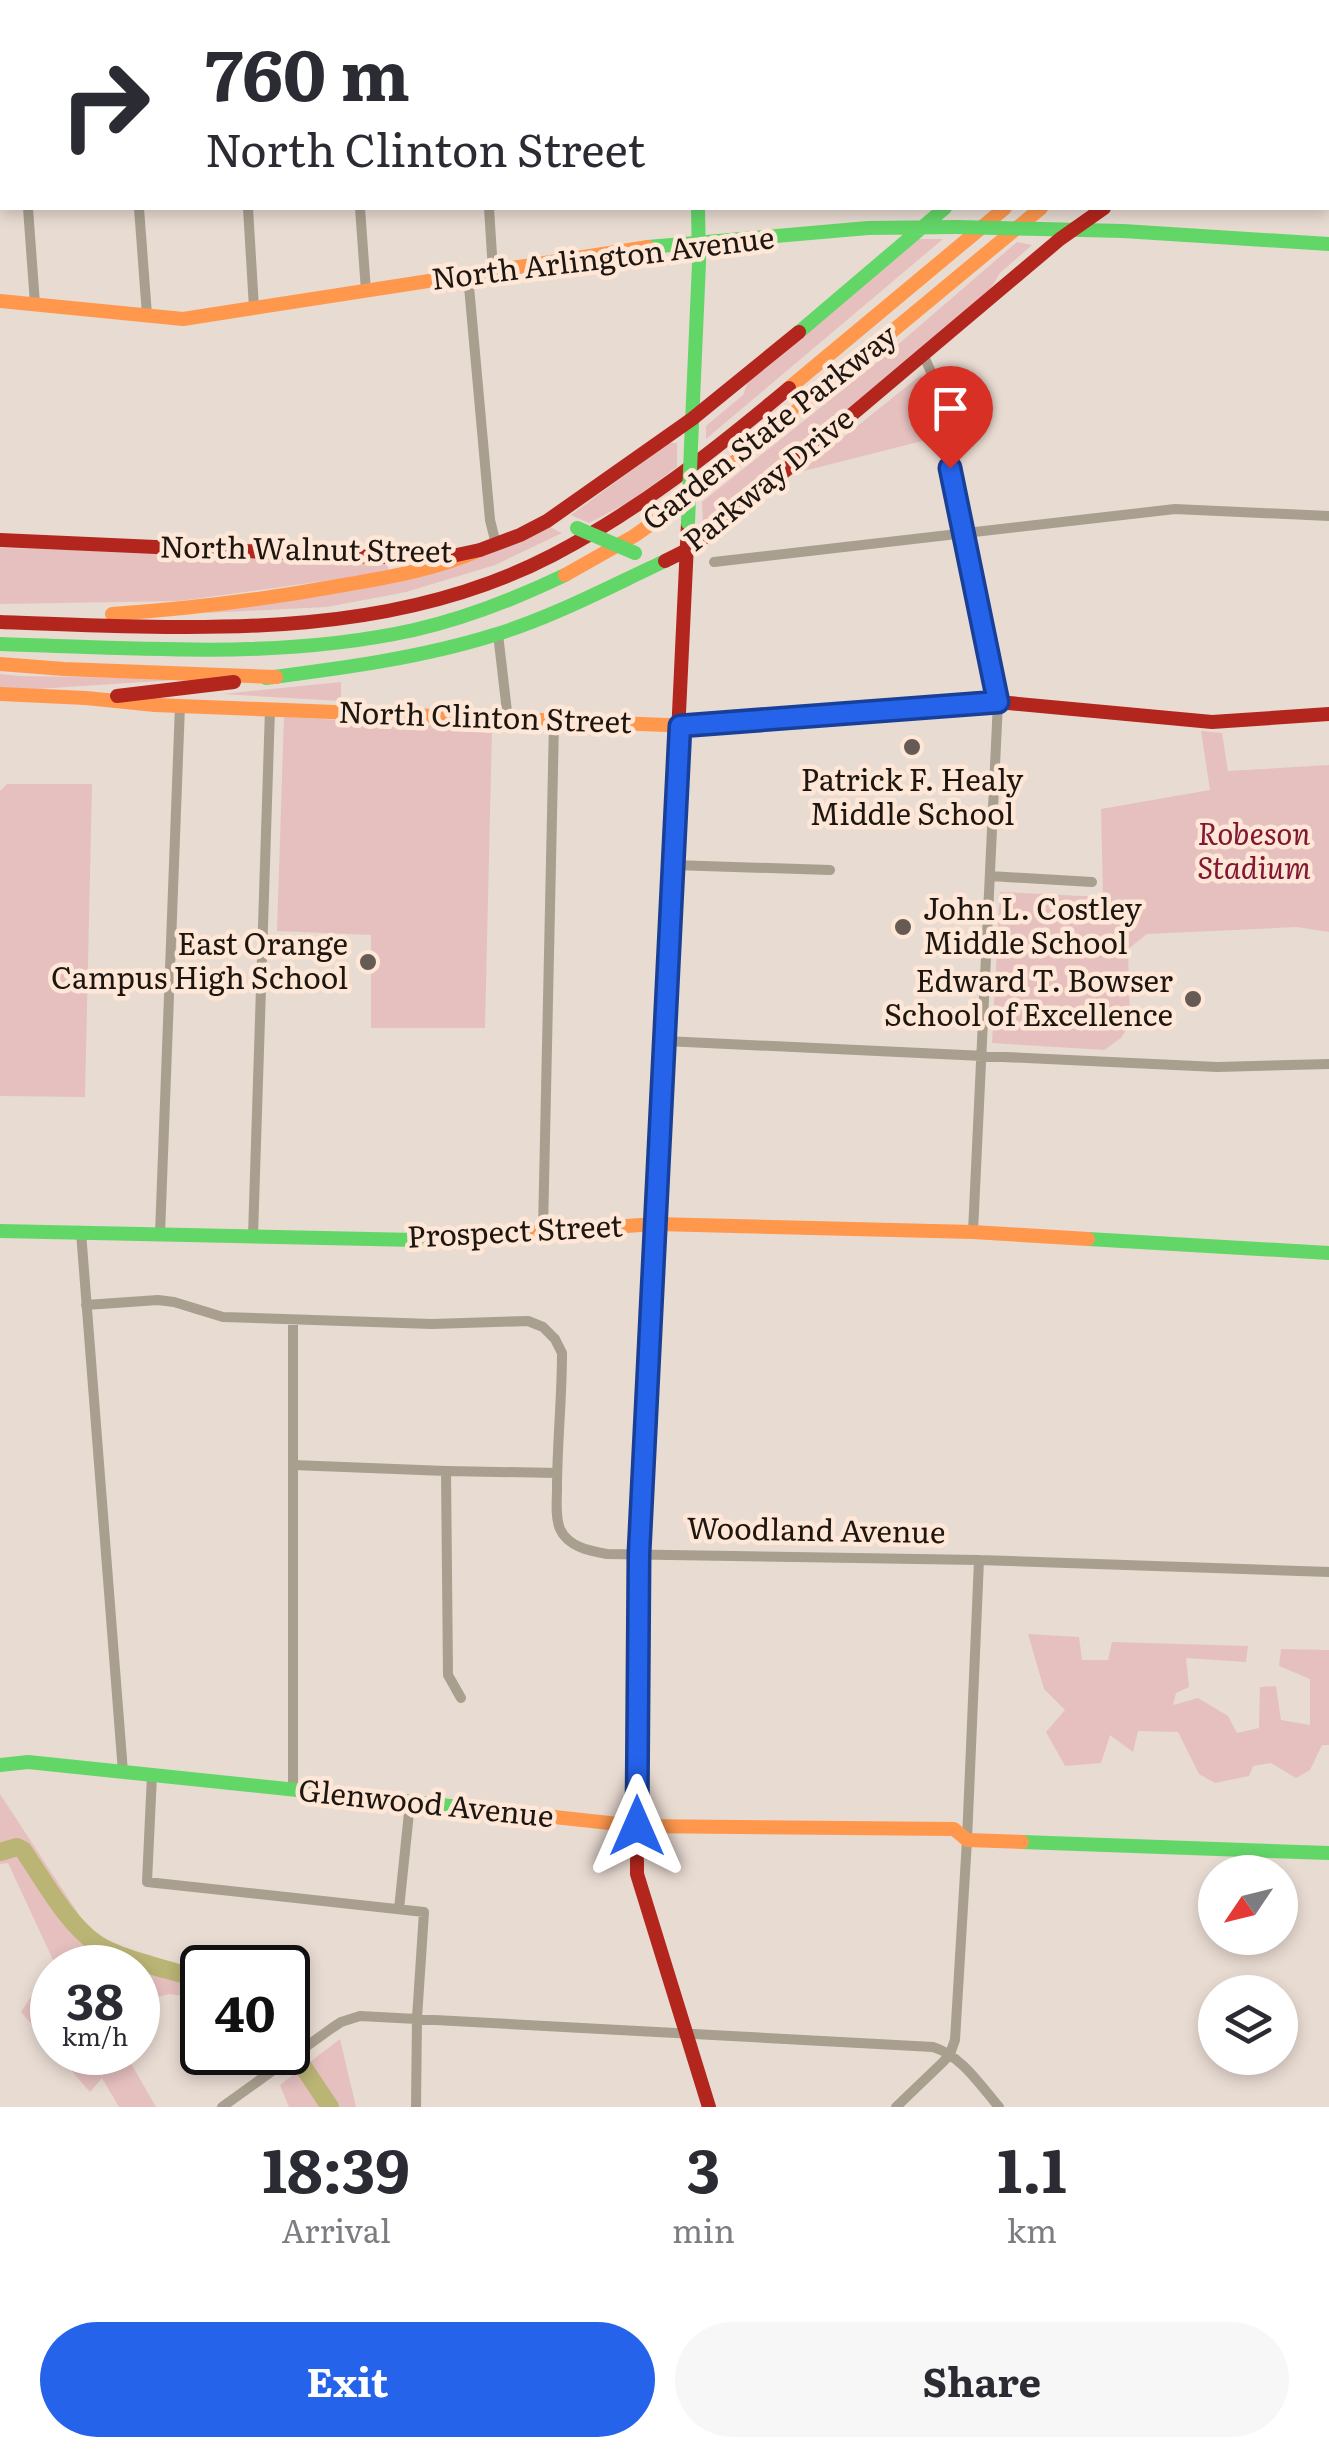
<!DOCTYPE html>
<html lang="en">
<head>
<meta charset="utf-8">
<style>
  body { margin:0; font-family:Literata,serif; background:#f7f7f7; color:#2b2b33; height:100vh; display:flex; flex-direction:column; font-size:38px; white-space:nowrap }
  * { box-sizing:border-box; margin:0 }
  p { font-size:32px; color:#7c7c81 }
  .icon { flex:none; width:55px; height:55px; fill:none; stroke:currentColor; stroke-width:2; stroke-linecap:round; stroke-linejoin:round }
  .map { position:relative; height:2107px; overflow:hidden }
  .panel { display:flex; flex-direction:column; background:#fff; flex:1 }
  .panel>* { flex:none }
  .hud { position:absolute; left:0px; top:0px; width:1330px; height:210px; box-shadow:0 5px 15px #0003; background:#fff; color:#2b2b33; overflow:hidden }
  .needle { width:65px; rotate:235deg }
  .buttons { position:absolute; left:1198px; top:1855px; display:grid; gap:20px }
  .buttons a { display:grid; place-items:center; width:100px; height:100px; border-radius:50%; background:#fff; box-shadow:0 5px 15px #0003; font-size:50px }
  .speed { position:absolute; left:30px; top:1945px; display:flex; gap:20px; font-size:50px; font-weight:700; text-align:center }
  .speed>* { display:grid; place-content:center; width:130px; height:130px; border-radius:50%; background:#fff; box-shadow:0 5px 15px #0003; line-height:1 }
  .speed small { font-size:25px; font-weight:400 }
  .speed .limit { border:5px solid #111; border-radius:15px; background:#fff; color:#111 }
  .pin { position:absolute; display:grid; place-items:center; width:85px; height:85px; color:#fff; margin:-102px -42px; border-radius:50% 50% 50% 0; rotate:-45deg; box-shadow:0 0 10px #0007 }
  .pin .icon { rotate:45deg }
  .me { position:absolute; width:110px; margin:-55px; rotate:0deg; stroke-linejoin:round; filter:drop-shadow(0 0 8px #0008) }
  .turn { display:flex; align-items:center; gap:35px; height:210px; padding:0 40px; font-size:45px }
  .turn .icon { width:130px; height:130px; stroke-width:2.5 }
  .turn b { display:block; font-size:70px; line-height:85px }
  .eta { display:flex; justify-content:space-evenly; align-items:center; height:170px; text-align:center }
  .eta b { font-size:60px; font-weight:700; line-height:70px }
  .action { display:flex; gap:20px; margin-top:auto; padding:20px 40px }
  .action a { flex:1; height:115px; border-radius:60px; background:#2563eb; color:#fff; font-size:40px; font-weight:700; line-height:115px; text-align:center }
  .action a+a { background:#f7f7f7; color:#2b2b33 }
  .map>svg:first-child { display:block }
</style>
</head>
<body>
<div class="map">
<svg width="1329" height="2107" viewBox="0 0 1329 2107">
  <rect width="100%" height="100%" fill="#e8dbd2"/>
  <path fill="#e5c0bf" d="M914 239H943L706 439V426L743 395 748 382Z
    M1017 242 1032 245 1000 273 991 288 857 403 709 525 703 527 702 502 880 360Z
    M921 375 934 438 800 472Z
    M669 443H677V467L629 502 589 523 571 515Z
    M550 527 562 533 495 565 406 592 327 607 206 613 431 573 487 555Z
    M0 548 150 552 387 564 389 572 180 601 0 604Z
    M0 674 20 676 191 679 36 689 0 688Z
    M341 682V701L222 694Z
    M284 717 492 728 485 1028H371V935L277 931Z
    M1201 731 1222 733 1228 771 1329 765V932L1297 927 1147 934 1128 949 1130 1024 1121 1038 1104 1050 992 1043 1000 892 1103 897 1101 809 1210 790Z
    M7 784H92L85 1097 0 1096V791Z
    M1028 1634 1079 1637 1082 1660H1108L1112 1642 1248 1646 1246 1662 1186 1658 1189 1687 1176 1693 1173 1705 1198 1698 1228 1716 1237 1733 1259 1728 1260 1687 1276 1686 1281 1720 1310 1725V1679L1279 1666 1281 1649 1329 1650V1745H1322L1310 1770 1296 1778 1271 1763 1253 1766 1249 1776 1215 1783 1199 1774 1178 1732 1138 1731 1133 1752 1110 1735 1101 1763 1065 1766 1046 1732 1065 1710 1044 1689Z
    M0 1794 93 1936 202 1976V1998L168 1994 138 2004V1968H52V2048L21 2012 54 1962 8 1863 0 1864Z
    M340 2039 356 2107H289L280 2085Z
    M56 2053H125L156 2107H119L102 2078 90 2092Z"/>
  <g fill="none" stroke-linecap="round" stroke-linejoin="round">
    <path stroke="#bab475" stroke-width="18" d="M0 1852 17 1847 23 1850C43 1879 67 1924 97 1944 119 1959 175 1971 202 1980
      M288 2044 330 2107"/>
    <path stroke="#a89f8e" stroke-width="10" d="M15 0V2
      M123 0V2
      M235 0V2
      M345 0V2
      M473 0V2
      M925 2 937 0
      M28 208 35 304
      M139 208 147 315
      M248 208 254 308
      M360 208 366 291
      M489 208 493 271
      M468 275 490 520 496 544
      M923 354 931 372 998 702 973 1232
      M714 562 1175 509 1329 516
      M498 634 508 720
      M673 865 830 870
      M990 876 1092 882
      M665 1041 1217 1067 1329 1064
      M543 1231 554 722
      M81 1232 123 1772
      M160 1234 180 705
      M253 1236 270 709
      M86 1305 158 1300 174 1302 223 1317 432 1324 528 1321 543 1327 555 1339 562 1353C562 1399 557 1444 557 1489 557 1501 555 1517 560 1529 568 1547 590 1551 607 1554L979 1560 1329 1572
      M293 1320V1790
      M293 1465 446 1471 557 1473
      M446 1471 448 1675 461 1698
      M152 1775 147 1882 424 1912 417 2018 416 2107
      M399 1909 410 1803
      M222 2107 332 2028 341 2022 360 2016 933 2047C962 2056 980 2085 999 2107
      M896 2107 943 2062 950 2054 955 2040 967 1840 979 1560"/>
    <path stroke="#63d668" stroke-width="14" d="M689 0V2
      M1073 2 1074 0
      M1041 229 1123 231 1329 244
      M648 247 868 228 956 227
      M799 332 945 208
      M691 446 699 263 698 208
      M0 644C138 648 278 660 414 630 467 618 517 598 565 575
      M266 678C343 668 420 658 494 635 553 617 609 587 665 561
      M0 1231 416 1240 488 1235
      M1088 1239 1329 1253
      M0 1765 28 1762 508 1812
      M1022 1842 1329 1853
      M637 1860 639 1553 649 1346"/>
    <path stroke="#ff974d" stroke-width="14" d="M1243 2 1248 0
      M0 301 183 319 648 247
      M789 388 1005 208
      M565 575 634 536 708 484 1041 208
      M112 614C190 609 267 599 344 585 391 577 436 569 480 550
      M0 664 64 669 276 677
      M0 694 86 698 155 705 692 726 867 712
      M488 1235 656 1224 973 1232 1088 1239
      M508 1812 637 1826 954 1829 967 1840 1022 1842"/>
    <path stroke="#b3261e" stroke-width="14" d="M1284 2 1288 0
      M1328 3 1329 2
      M1328 46 1329 45
      M0 540 376 557 452 556 480 550 520 535 547 521 692 419 799 332
      M665 561 687 550 721 525 1060 239 1104 208
      M0 622C187 628 382 644 553 555 639 510 715 450 789 388
      M117 696 234 682
      M867 712 998 702 1212 722 1329 714
      M649 1346 688 523
      M637 1860V1874L709 2107"/>
    <path stroke="#63d668" stroke-width="14" d="M956 227 1041 229
      M688 523 691 446
      M577 528 635 553"/>
  </g>
  <g fill="none" stroke-linecap="round" stroke-linejoin="round">
    <g stroke="#184099" stroke-width="25">
      <path id="route" d="M637 1826 639 1553 680 726 998 702 950 468"/>
    </g>
    <use href="#route" stroke="#2563eb" stroke-width="18"/>
  </g>
  <g fill="#655b54" stroke="#fee7d6" stroke-width="4">
    <circle cx="912" cy="747" r="10"/>
    <circle cx="903" cy="927" r="10"/>
    <circle cx="368" cy="962" r="10"/>
    <circle cx="1193" cy="999" r="10"/>
  </g>
  <g text-anchor="middle" stroke-width="9" stroke-linejoin="round" paint-order="stroke">
    <g font-size="30" fill="#1e1610" stroke="#fee7d6">
      <text transform="translate(603 259) rotate(-7)" y="10">North Arlington Avenue</text>
      <text transform="translate(770 428) rotate(-38)" y="10">Garden State Parkway</text>
      <text transform="translate(769 480) rotate(-39)" y="10">Parkway Drive</text>
      <text transform="translate(306 550) rotate(1)" y="10">North Walnut Street</text>
      <text transform="translate(485 718) rotate(2)" y="10">North Clinton Street</text>
      <text transform="translate(515 1232) rotate(-3)" y="10">Prospect Street</text>
      <text transform="translate(816 1531) rotate(1)" y="10">Woodland Avenue</text>
      <text transform="translate(426 1804) rotate(6)" y="10">Glenwood Avenue</text>
    </g>
    <g font-size="30" fill="#1e1610" stroke="#fee7d6" text-anchor="end">
      <text x="912" y="791" text-anchor="middle">Patrick F. Healy<tspan x="912" dy="34">Middle School</tspan></text>
      <text x="923" y="920" text-anchor="start">John L. Costley<tspan x="923" dy="34">Middle School</tspan></text>
      <text x="348" y="955">East Orange<tspan x="348" dy="34">Campus High School</tspan></text>
      <text x="1173" y="992">Edward T. Bowser<tspan x="1173" dy="34">School of Excellence</tspan></text>
    </g>
    <g font-size="30" font-style="italic" fill="#821834" stroke="#fee7d6">
      <text x="1254" y="845">Robeson<tspan x="1254" dy="34">Stadium</tspan></text>
    </g>
  </g>
</svg>
<div class="buttons">
<a><svg class="needle" viewBox="-14 -14 28 28"><path d="M0-13l5 13h-10z" fill="#e53935"/><path d="M0 13l5-13h-10z" fill="#7c7c81"/></svg></a>
<a><svg class="icon" aria-label="layers" viewBox="0 0 24 24"><path d="M12 4l9 5-9 5-9-5zM3 14l9 5 9-5"/></svg></a>
</div>
<div class="speed"><div>38<small>km/h</small></div><div class="limit">40</div></div>
<div class="pin" style="left:950px;top:468px;background:#d93025"><svg class="icon" aria-label="arrive" viewBox="0 0 24 24"><path d="M6 21V4h12l-3 4 3 4H6"/></svg></div>
<svg class="me" style="left:637px;top:1826px" viewBox="-20 -20 40 40"><path d="M0-17L14 15 0 8-14 15z" fill="#2563eb" stroke="#fff" stroke-width="4"/></svg>
<div class="hud">
<div class="turn"><svg class="icon" aria-label="right" viewBox="0 0 24 24"><path d="M7 20v-9h11M14 6l5 5-5 5"/></svg><div><b>760 m</b>North Clinton Street</div></div>
</div>
</div>
<section class="panel">
<div class="eta">
<div><b>18:39</b><p>Arrival</p></div>
<div><b>3</b><p>min</p></div>
<div><b>1.1</b><p>km</p></div>
</div>
<div class="action"><a>Exit</a><a>Share</a></div>
</section>
</body>
</html>
